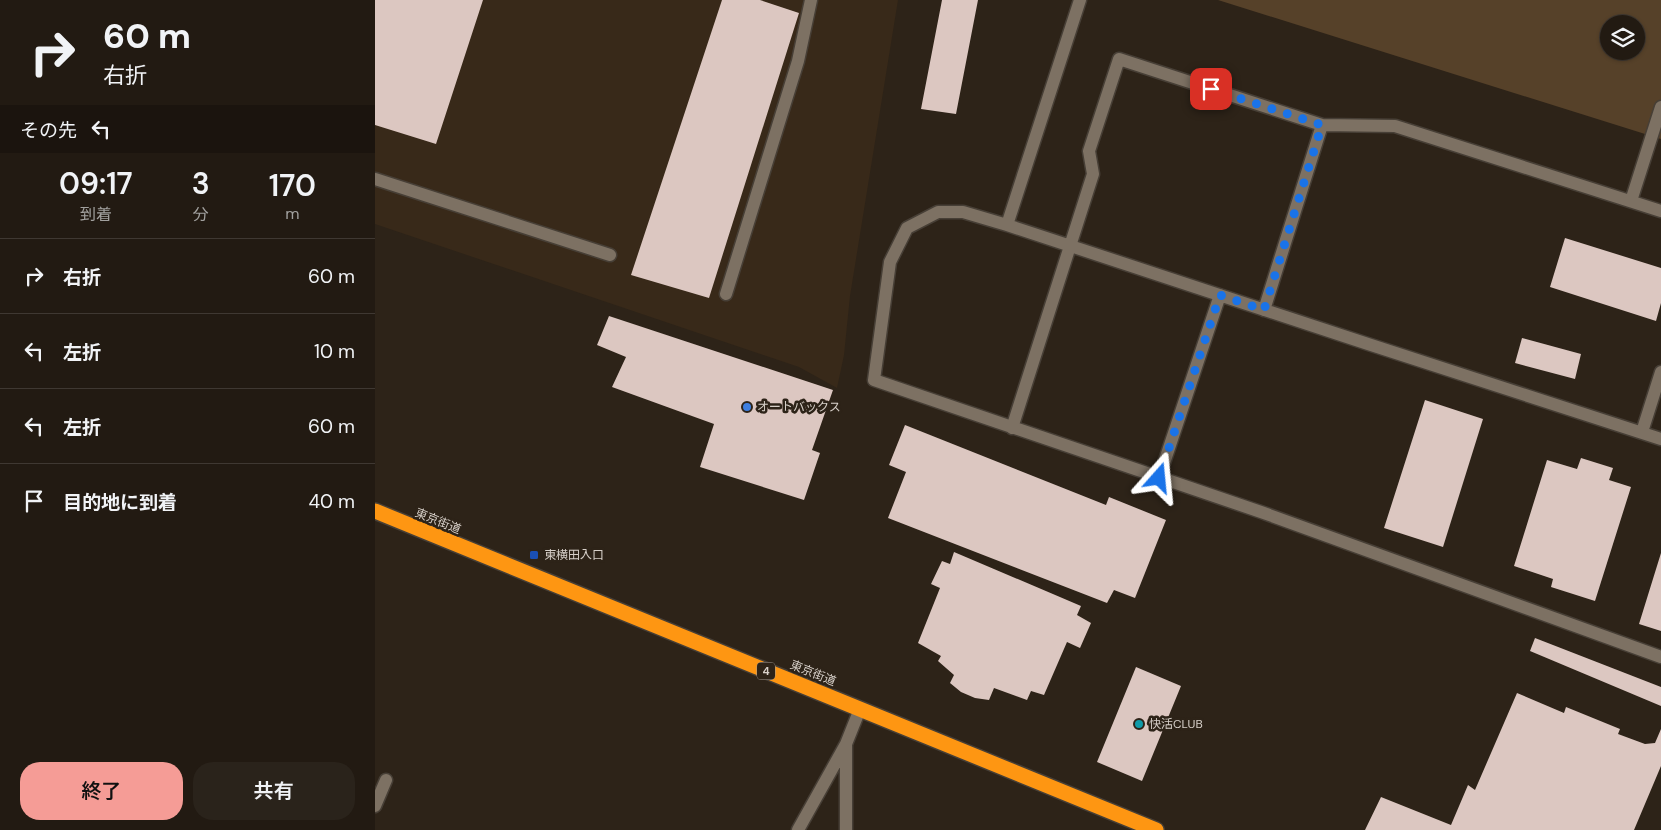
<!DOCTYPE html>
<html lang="ja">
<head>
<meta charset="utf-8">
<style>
  body { margin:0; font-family:"DM Sans","Noto Sans JP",sans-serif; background:#2a231b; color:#f1f3f6; height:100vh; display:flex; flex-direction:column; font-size:19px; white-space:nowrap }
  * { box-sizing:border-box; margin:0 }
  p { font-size:16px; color:#a2a19f }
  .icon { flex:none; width:28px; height:28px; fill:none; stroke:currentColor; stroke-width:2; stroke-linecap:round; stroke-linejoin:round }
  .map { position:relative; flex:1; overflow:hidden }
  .sheet { display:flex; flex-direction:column; background:#221a12; width:375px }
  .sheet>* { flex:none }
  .hud { background:#221a12; color:#f1f3f6; overflow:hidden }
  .fabs { position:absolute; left:1225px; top:15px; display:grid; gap:10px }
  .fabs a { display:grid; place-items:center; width:45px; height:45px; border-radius:50%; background:#221a12; box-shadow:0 1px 4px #0004,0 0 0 1px #3f3832; font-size:25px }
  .pin { position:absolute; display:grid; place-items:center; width:42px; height:42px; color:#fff; margin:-21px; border-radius:10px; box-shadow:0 2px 8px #0006 }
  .me { position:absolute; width:55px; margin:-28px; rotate:18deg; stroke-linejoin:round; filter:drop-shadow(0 0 4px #0008) }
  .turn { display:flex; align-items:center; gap:18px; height:105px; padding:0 20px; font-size:22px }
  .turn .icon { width:65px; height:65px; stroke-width:2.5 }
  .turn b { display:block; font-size:35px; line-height:42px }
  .then { display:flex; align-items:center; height:48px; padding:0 20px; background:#0003; gap:10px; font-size:19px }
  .eta { display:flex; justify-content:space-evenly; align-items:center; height:85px; text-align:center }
  .eta b { font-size:30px; font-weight:600; line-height:35px }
  .action { display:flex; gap:10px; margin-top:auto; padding:10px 20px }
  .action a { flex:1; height:58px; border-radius:20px; background:#f59c96; color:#111; font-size:20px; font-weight:600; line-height:58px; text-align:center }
  .action a+a { background:#2a231b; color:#f1f3f6 }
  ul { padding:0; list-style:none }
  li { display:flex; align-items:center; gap:15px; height:75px; padding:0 20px; border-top:1px solid #3f3832 }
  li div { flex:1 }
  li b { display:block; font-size:19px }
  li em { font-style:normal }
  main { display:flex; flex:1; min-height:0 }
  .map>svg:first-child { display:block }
</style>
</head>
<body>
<main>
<section class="sheet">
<div class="hud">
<div class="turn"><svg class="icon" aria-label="right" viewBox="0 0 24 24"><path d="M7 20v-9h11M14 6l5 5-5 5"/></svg><div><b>60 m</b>右折</div></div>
<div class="then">その先<svg class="icon" aria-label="left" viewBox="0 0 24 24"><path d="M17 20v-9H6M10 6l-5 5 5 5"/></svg></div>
</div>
<div class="eta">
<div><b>09:17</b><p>到着</p></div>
<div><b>3</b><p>分</p></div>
<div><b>170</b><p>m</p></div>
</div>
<ul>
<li><svg class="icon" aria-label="right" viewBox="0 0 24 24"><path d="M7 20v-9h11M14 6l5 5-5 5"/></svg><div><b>右折</b></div><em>60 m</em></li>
<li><svg class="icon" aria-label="left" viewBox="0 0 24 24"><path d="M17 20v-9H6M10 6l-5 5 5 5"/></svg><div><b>左折</b></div><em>10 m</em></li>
<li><svg class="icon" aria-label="left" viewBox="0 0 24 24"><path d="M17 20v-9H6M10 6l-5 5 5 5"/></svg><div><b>左折</b></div><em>60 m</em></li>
<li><svg class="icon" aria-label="arrive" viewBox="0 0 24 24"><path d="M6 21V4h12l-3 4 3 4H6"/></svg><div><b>目的地に到着</b></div><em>40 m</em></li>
</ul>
<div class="action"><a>終了</a><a>共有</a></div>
</section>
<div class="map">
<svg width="1286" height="830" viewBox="0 0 1286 830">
  <rect width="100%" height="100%" fill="#2d2318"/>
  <path fill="#382919" d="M0 0H523L475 296 469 355 462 388 424 367 0 224Z"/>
  <path fill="#564129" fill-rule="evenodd" d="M843 0H1286V139ZM1234 24H1261V51H1234Z"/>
  <path fill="#dcc7c1" d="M0 0H108L61 144 0 125Z
    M347 0H385L424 13 334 298 256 275Z
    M567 0H603L581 114 546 109Z
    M1190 238 1286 268V303L1281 321 1175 287Z
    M234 316 458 390 437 450 445 453 429 500 325 467 339 424 237 387 251 357 222 345Z
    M1147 338 1206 354 1200 379 1140 363Z
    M1050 400 1108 419 1068 547 1009 528Z
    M530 425 731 505 734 497 791 520 760 598 739 590 732 603 513 518 531 472 514 465Z
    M1206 458 1238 468 1234 480 1256 487 1220 601 1176 587 1178 579 1139 566 1172 460 1202 469Z
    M579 552 706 606 702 615 716 623 705 648 692 642 669 695 656 691 652 700 619 688 614 700 600 698 586 692 575 683 579 675 563 661 566 656 543 643 565 588 556 584 567 561 575 564Z
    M1286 553V631L1264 624Z
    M1160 638 1286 687V706L1155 651Z
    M761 667 806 686 767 781 722 762Z
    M1142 693 1189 713 1191 707 1245 729 1243 734 1270 744 1280 743 1286 729V766L1259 830H990L1006 797 1076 825 1093 785 1100 790Z"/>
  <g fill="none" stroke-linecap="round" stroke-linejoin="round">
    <g stroke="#473f36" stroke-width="15">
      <path id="minor" d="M705 0 632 225 588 212H563L532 228 515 262 499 380 886 512 1286 657
        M0 179 235 255
        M1256 201 1286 107
        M632 225 993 344 1286 439
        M351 294 423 61 436 0
        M889 310 947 125
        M637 428 718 174 714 151 744 59 947 125 1020 126 1286 211
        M1267 432 1286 372
        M784 478 845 295
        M471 745V830
        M0 806 11 780
        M423 830 471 744 485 709"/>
    </g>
    <g stroke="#473f36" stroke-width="18">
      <path id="highway" d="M0 511 781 830"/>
    </g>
    <use href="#minor" stroke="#7d7163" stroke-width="12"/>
    <use href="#highway" stroke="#fe9612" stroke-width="15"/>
  </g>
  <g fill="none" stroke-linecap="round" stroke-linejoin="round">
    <path stroke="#1a73e8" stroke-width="9" stroke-dasharray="0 16.2" d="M784 478 845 295 889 310 947 125 836 89"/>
  </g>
  <circle fill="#3f7fe0" stroke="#2d2318" stroke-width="2" cx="372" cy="407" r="5"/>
  <rect fill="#1a4fb4" stroke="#2d2318" stroke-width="2" x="154" y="550" width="10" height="10" rx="2.5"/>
  <circle fill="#0f9aa8" stroke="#2d2318" stroke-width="2" cx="764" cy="724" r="5"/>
  <g text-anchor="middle" stroke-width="5" stroke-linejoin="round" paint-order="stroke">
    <rect fill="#2d2318" stroke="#a49c94" stroke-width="1" x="382" y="662.5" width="18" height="17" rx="4"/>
    <g font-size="11" font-weight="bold" fill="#d7d0c9">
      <text x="391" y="675">4</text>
    </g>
    <g font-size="12" fill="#d7d0c9" stroke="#2d2318" text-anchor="start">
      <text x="382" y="411">オートバックス</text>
      <text x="169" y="559">東横田入口</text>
      <text x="774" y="728">快活CLUB</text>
    </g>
    <g font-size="12" fill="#d7d0c9" stroke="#2d2318">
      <text transform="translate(63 521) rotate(22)" y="4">東京街道</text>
      <text transform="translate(438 673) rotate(22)" y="4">東京街道</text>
    </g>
  </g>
</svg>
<div class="fabs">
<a><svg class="icon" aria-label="layers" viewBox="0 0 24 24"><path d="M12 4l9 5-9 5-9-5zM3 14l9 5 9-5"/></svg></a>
</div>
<div class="pin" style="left:836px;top:89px;background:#d93025"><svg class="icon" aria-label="arrive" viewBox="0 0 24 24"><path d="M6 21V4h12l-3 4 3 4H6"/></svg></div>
<svg class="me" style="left:784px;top:478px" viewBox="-20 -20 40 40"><path d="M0-17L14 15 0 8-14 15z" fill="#1a73e8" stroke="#fff" stroke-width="4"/></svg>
</div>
</main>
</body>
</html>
